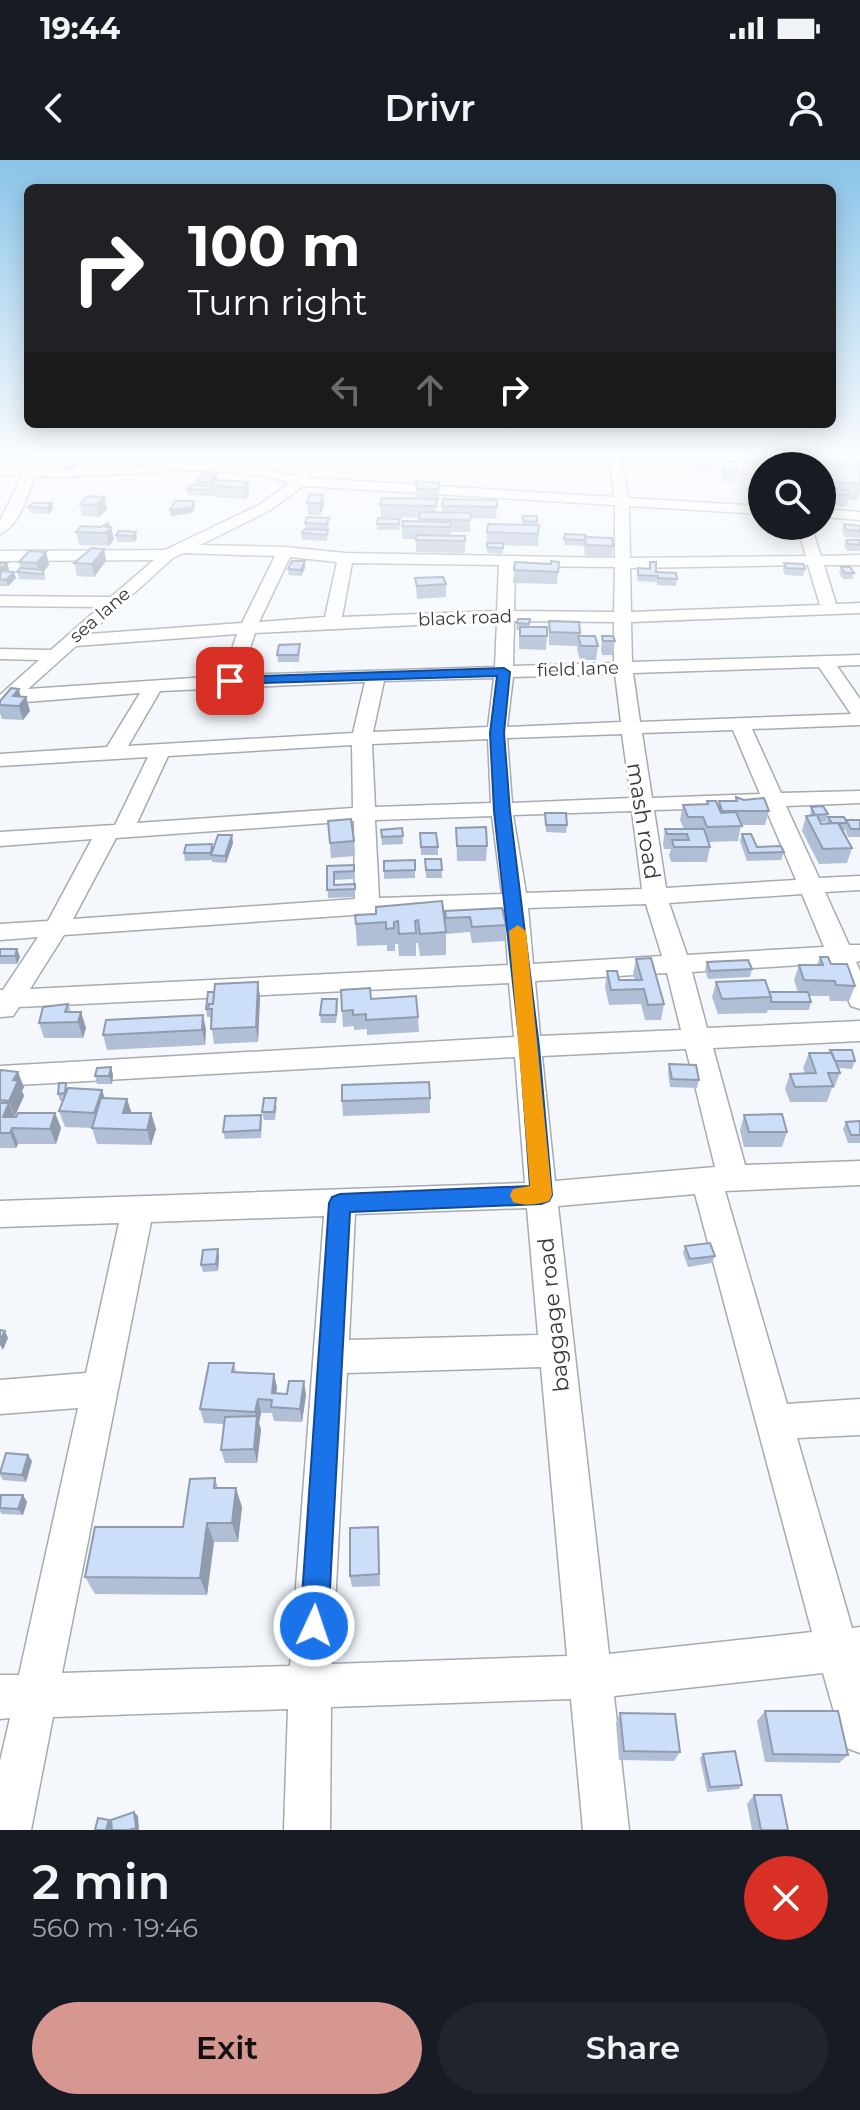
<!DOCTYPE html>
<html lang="en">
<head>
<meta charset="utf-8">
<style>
  body { margin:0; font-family:Montserrat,sans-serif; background:#20242c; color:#f1f3f6; height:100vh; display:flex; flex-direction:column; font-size:30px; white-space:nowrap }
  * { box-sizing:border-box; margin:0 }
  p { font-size:26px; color:#9ea1a6 }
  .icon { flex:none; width:44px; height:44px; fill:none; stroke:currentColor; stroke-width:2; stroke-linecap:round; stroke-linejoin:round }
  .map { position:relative; height:1670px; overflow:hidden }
  .drawer { display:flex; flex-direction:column; background:#171b24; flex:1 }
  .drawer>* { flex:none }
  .banner { position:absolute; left:24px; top:24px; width:812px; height:244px; border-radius:12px; box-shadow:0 4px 20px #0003; background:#202124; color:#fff; overflow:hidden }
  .buttons { position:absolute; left:748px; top:292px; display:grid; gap:16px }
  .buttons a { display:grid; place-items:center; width:88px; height:88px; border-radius:50%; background:#171b24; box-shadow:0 4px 20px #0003; font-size:40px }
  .pin { position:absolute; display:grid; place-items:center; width:68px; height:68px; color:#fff; margin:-34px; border-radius:16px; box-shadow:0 4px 12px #0006 }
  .me { position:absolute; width:88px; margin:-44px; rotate:3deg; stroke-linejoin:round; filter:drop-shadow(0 0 6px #0008) }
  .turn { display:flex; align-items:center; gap:28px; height:168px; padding:0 32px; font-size:36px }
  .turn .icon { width:104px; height:104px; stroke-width:2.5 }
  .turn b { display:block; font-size:56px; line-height:68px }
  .lanes { display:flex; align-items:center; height:76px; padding:0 32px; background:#0003; justify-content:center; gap:40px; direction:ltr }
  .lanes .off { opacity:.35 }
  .round { display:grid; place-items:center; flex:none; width:84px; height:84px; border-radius:42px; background:#20242c }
  .headline { display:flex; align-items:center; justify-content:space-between; height:136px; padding:0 32px }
  h1 { font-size:48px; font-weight:600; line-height:60px }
  .cta { display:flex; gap:16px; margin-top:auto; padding:16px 32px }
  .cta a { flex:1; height:92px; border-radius:48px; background:#d69791; color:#111; font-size:32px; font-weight:600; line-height:92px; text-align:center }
  .cta a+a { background:#20242c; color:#f1f3f6 }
  .status { display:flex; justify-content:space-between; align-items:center; height:56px; padding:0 40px; background:#171b24; direction:ltr }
  .status svg { height:22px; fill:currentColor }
  header { display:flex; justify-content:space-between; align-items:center; height:104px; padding:0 32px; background:#171b24; font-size:36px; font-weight:600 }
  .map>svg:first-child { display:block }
</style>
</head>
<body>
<div class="status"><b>19:44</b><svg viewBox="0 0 49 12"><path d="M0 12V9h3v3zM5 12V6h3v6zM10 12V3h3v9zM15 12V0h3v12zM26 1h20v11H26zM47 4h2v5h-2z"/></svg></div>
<header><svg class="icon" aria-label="back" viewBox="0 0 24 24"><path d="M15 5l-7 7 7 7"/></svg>Drivr<svg class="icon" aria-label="person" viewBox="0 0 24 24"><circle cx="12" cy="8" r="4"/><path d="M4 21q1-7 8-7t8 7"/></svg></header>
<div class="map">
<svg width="860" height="1670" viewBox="0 0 860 1670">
  <rect width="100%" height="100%" fill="#f4f8fd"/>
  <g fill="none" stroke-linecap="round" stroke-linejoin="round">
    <g stroke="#a7aaaf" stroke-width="3">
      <path id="minor" d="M307 294H319L308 318 614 337 609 294H621L628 338 762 346V354L629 346 630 398 806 396 797 366H811L821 396 860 395V405H824L836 444 860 443V453L631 462 632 502 860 495V505L837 506 860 539V565L752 569 781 633 860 631V643L786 646 819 718 860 716V730L825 732 849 785H860V801L856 802 860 811V849L851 846 831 803 692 812 707 868 860 861V881L713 888 745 1005 860 1001V1025L725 1031 787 1244 860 1239V1275L797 1278 852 1468 860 1467V1593L844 1587 823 1513 614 1536 629 1670H583L571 1539 331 1547 330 1670H284L288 1549 53 1557 31 1670H0V1601L10 1558 0 1559V1515H19L78 1248 0 1254V1220L86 1213 119 1063 0 1067V1041L525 1023 515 897 0 926V906L514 877 509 823 19 847 13 856 0 857V830H3L38 777 0 780V764L48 761 92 679 0 686V672L115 665 148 597 0 606V594L107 587 140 533 0 544V535L39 500 0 499V489L51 490 100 447 0 446V436L111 437 154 400 0 401V391L165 390 259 345 290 323C207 297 120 320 35 316 27 335 20 366 0 374V361L22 315H0V307L26 308 31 296 36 295 42 299 39 308 220 302 246 305 296 316ZM303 326 615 345V398L345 393 285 387 200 385 269 351ZM183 393 275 396 242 463 89 474 173 398ZM290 397 337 402 325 457 259 462ZM352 403 499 405 497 451 342 457ZM808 405 820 445 631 452 630 408ZM515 406 615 407 614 452 514 451ZM497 461 495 507 241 515 255 473ZM514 461 614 462V503L513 506ZM237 474 223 516 28 529 76 486ZM819 507 851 554 640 562 633 513ZM615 514 621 562 507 567 513 517ZM494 518 488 567 373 572 384 521ZM365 522 353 573 128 586 160 531ZM733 570 760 634 652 638 642 573ZM622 574 631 638 512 643 507 578ZM488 579 491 643 375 647 372 584ZM352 585 353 648 137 663 168 596ZM765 647 796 720 666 728 654 650ZM632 651 642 729 526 733 513 655ZM492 656 502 734 379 738 375 660ZM354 661 355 739 73 759 116 678ZM802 734 824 787 687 795 669 743ZM646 744 662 796 533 804 528 748ZM504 749 508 805 30 829 64 775 367 754ZM667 813 681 870 540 876 535 821ZM686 889 715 1007 555 1021 542 896ZM695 1034 812 1472 609 1494 558 1046ZM527 1048 538 1175 349 1180 355 1054ZM324 1056 290 1506 62 1513 151 1062ZM541 1207 567 1496 332 1504 347 1213Z
        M667 294H744L860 300V308L673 298Z
        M822 349 860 352V360L822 357Z"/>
    </g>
    <use href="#minor" fill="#fff" fill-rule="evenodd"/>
  </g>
  <path fill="#b0bfd5" d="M62 294H82L75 310H62L60 299Z
    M699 294H711L712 298 710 310 698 309 697 303Z
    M798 294H860V331L857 341 848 340 846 347 822 345V329H825L824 319H822V306H799L800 297Z
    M723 301 737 311 735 323 723 322 721 312Z
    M216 314 217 320 248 322 249 334 245 339 213 337V336L188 335 187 329 196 325V322Z
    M416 321 439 323V341H437L436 352H442L443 339 497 340 496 359 470 358V372H451V376H465V393L416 392V379H402V366L419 361 420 358 381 357 380 345 417 338Z
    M323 335 324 346 320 355H308L307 343Z
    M104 337 107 349 99 357 82 356 80 344Z
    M33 343 53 349 49 354 30 353 28 347Z
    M523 356H537V365H539L538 386 503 385V394L487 393V372L522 365Z
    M378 358 400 365 399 370H377Z
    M305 363 329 364 328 370 305 369Z
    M844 364 860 366V378L844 377 842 370Z
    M101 367H110L114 379 109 386 79 385 76 372Z
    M328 370 327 381 302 380V373Z
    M119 371 137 378 134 382H117L116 375Z
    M565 374 586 377 613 386 612 398H585L584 386 564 385Z
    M846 380 860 382V391H847L844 386Z
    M104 389 106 401 94 417 77 416 74 403Z
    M46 392 49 405 44 411 45 420 19 419 17 412 20 408 19 402Z
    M305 401V408L301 416 289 415 288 409Z
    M515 402 551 404 559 402 557 424 513 423Z
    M650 402 656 412 677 419 676 426 657 425V422L637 421 638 408 649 409Z
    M0 403H7L9 410 7 411 14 412 16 418 8 426H0Z
    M784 403 805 409 803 416 785 415 783 410Z
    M841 407 854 413 852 419H843L839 413Z
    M415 418 446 424V437L417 439Z
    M518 459H530L529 467 547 476 546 490 519 489V470H516Z
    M549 461 580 473V476L598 486 596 500H580L577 490V486L549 485Z
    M602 476 615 481 613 495H602L601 490Z
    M300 484 299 502H278L277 495Z
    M26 537 30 551 23 560 2 559 0 553V541Z
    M736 637 769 651 765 665H741L738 681 709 682 710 687 707 702H671L669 695 671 689H664L663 684 665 669H684L680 660 683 645 706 644 707 641 718 646 719 641H735Z
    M811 647 828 654 826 662H820L821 664H826L828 657 846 661 860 660V677H848L845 669 843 671 852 688 847 703 819 704 802 671 806 656H810Z
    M545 653 567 665 566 673 546 672Z
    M328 661 354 681 355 696 331 698Z
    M402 668 403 684 382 685 381 670Z
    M456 668 487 686 486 701H457Z
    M420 673 438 687V695H421Z
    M742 674 757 687 784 692 781 700 747 701 740 681Z
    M233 683 226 703 212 702V700L185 701 184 693 213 689Z
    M425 699H441L442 718H426Z
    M415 700V718L384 719V701Z
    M354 705V719L334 720V725L355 724V737L328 738 327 706Z
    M445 751 506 765 505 781 472 783 470 772 446 774V795L420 796 418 783H416V796H399L398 784H395V791H387V785L357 786 355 755 444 758Z
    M0 789H17L20 797 17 804H0Z
    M820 797 831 804 855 826 849 841H830L829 836H809L811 842 809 850H768V849L767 853 718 854 712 837 716 822 769 832H798L794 820 799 805H817Z
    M636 799 664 844 661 860H645L641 844 609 845 605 827 607 811 619 820H635L633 814Z
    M707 802 752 809 750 817 708 819 705 810Z
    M258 822 260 837 258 882 214 884 210 857H207L206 849 214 832Z
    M371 839 418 857 419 872 367 875V869L354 870V866L343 867 342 851Z
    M68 844 71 852H81L86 868 83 878H44L39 863Z
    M338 847 336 863H321L320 855Z
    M203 855 206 870 205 885 107 890 103 875Z
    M830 890 855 901 852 909 839 908 840 913 834 928H832L827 942H790L785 929 790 914 805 913 803 908 809 893H829Z
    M669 904 699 920 697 928 670 927 668 912Z
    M111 907 113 915 112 924H97L95 916Z
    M0 913 24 927 22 931 24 936 14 957 55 953 61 968 56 984H18L16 988H0Z
    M68 928 102 930 104 938 131 953H151L156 969 151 985 97 984 92 968 65 967 59 951 63 941H60L58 934Z
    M430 938V953L343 956 342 941Z
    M277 946 275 960H264L262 952Z
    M261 955 262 963 261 978 225 979 223 972Z
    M744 955 787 972 782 987H744L740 970Z
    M860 961V983H848L843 969 846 962Z
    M685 1086 715 1096 712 1103 688 1107 683 1093Z
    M219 1096 218 1111 203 1112 201 1105Z
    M234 1203 236 1212 274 1214 277 1228 276 1233 306 1235 302 1262 274 1261 272 1253H261L259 1263 261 1270 257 1303H225L221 1290 224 1264 204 1263 200 1249Z
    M28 1295 32 1301 26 1322 3 1320 0 1315V1310Z
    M215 1318 218 1328 242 1347 238 1382H214L207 1435 95 1434 85 1417 183 1367Z
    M23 1335 27 1342 23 1355 2 1354 0 1352V1339Z
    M379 1379 380 1426 352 1427 350 1416Z
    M765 1551 848 1595 839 1603 765 1602 757 1561Z
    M620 1553 680 1592 674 1601 619 1600 616 1563Z
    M703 1594 742 1625 739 1629 707 1632 700 1598Z
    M754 1635 788 1670H752L747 1644Z"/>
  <path fill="#909bae" d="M75 294H79L80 299 75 310 73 298Z
    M216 314 217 320 210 328 209 322Z
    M248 322 249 334 245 339 243 328Z
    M323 335 324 346 320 355V343Z
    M104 337 107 349 99 357 97 345Z
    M194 341 195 347 192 353 171 356 170 350Z
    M52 343 53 349 49 354 47 348Z
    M109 363 110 369 111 367 114 379 109 386 106 367Z
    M136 372 137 378 134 382 133 376Z
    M104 389 106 401 94 417 92 404Z
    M46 392 49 405 44 411 45 420 43 412 39 413 37 403Z
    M305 401V408L301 416V410Z
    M7 403 9 410 1 417 0 410Z
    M14 412 16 418 8 426 6 420Z
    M19 529 22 542 26 537 30 551 23 560 19 546 13 536Z
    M232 675 233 683 226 703 225 696Z
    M17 789 20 797 17 804 15 796Z
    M258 822 260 837 258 882 256 867Z
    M81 852 86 868 83 878 78 862Z
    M203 855 206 870 205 885 202 870Z
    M111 907 113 915 112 924 109 916Z
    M18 912 24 927 22 931 24 936 15 956 9 941 13 920Z
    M102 930 107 945 99 968 94 953Z
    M127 939 132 954 123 953Z
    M9 943 15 958 3 957Z
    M55 953 61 968 56 984 50 969Z
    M151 953 156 969 151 985 147 970Z
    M12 968 18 984 16 988 10 973Z
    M218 1089 219 1096 218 1111 216 1104Z
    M5 1171 8 1178 3 1190 0 1185V1181Z
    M274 1214 277 1228 274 1247 272 1233Z
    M304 1221 306 1235 302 1262 300 1249Z
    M258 1239 261 1253 259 1263 261 1270 257 1303 254 1289 257 1259 255 1252Z
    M28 1295 32 1301 26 1322 22 1315Z
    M236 1328 242 1347 238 1382 232 1363Z
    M23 1335 27 1342 23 1355 18 1349Z
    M207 1363 214 1382 207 1435 200 1418Z
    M134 1652 138 1656 139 1670H129Z
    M109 1660 113 1664 111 1670H106Z"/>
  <path fill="#cddef8" stroke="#909bae" stroke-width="2" d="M62 294H75L73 298 60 299Z
    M700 294H711L712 298H700Z
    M804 294H860V304H838L859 305 860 324 830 321 828 302 805 300Z
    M723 301H735L737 311H725Z
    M203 313 216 314 209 322H196Z
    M216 320 248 322 243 328 212 325Z
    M416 321 439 323 440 329H417Z
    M191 325 212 326V330L187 329Z
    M822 329 848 330 849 335 822 333Z
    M309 334 323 335 320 343H307Z
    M87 336 104 337 97 345 80 344Z
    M382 338 437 339 436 346 380 345Z
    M443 339 497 340V347L442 346Z
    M175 341H194L192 347 170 350Z
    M33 343H52L47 348 28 347Z
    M420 352 471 353 470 360 419 359Z
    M523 356H537V362L523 361Z
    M307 357 329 358 327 364 305 363Z
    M378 358 400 359 399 364H377Z
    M403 361 451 362 450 367 402 366Z
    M109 363 106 367H111L106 373 76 372 81 366 101 367Z
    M488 364 539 365 538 374 487 372Z
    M844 364 860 366V371L846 370Z
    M305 369 328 370 327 375 302 373Z
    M119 371 136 372 133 376 116 375Z
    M565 374 586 375 585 380 564 379Z
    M416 375 465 376V381L416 380Z
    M585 377 612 378 613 386 586 385Z
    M846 380H859L860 385 848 384Z
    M487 383H503V388L487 387Z
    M92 388 104 389 92 404 74 403Z
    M29 391 46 392 37 403 19 402Z
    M292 401H305L301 410 288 409Z
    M551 401 559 402 558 412 514 410 515 402 551 404Z
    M650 402H656V412L676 413 677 419 658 418V416L638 415V408L650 409Z
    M0 403H7L0 410Z
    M784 403 803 404 805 409 786 408Z
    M841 407H850L854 413H845Z
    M20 408 43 410V414L17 412Z
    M1 411 14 412 6 420 0 419Z
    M443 417 446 424 417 426 415 418Z
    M518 459H530L529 464 517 463Z
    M549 461 579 462 580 473 550 472Z
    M520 467H547V476H520Z
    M578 476H595L598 486H581Z
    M602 476H613L615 481H603Z
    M300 484 298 495H277L279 485Z
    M11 528 19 529 13 536 26 537 19 546 0 545V541Z
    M736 637 744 640 764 638 769 651H722L719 641H737Z
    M707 641H716L721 653 736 652 742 666 707 667 703 657H688L683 645 708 644Z
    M823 646 828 654 815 655 811 647Z
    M545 653H566L567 665H546Z
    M817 655 821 664 838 663 852 688 823 689 806 656Z
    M828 657H844L847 663H839L847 679 838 663H832Z
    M351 659 354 681 330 683 328 661Z
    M846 660H860V669H851Z
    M486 667 487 686H457L456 668Z
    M402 668 403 676 382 677 381 670Z
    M665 669H704L710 687H674L672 680H689L687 674H667Z
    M420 673H436L438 687H421Z
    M742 674H751L757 687 781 686 784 692 749 693Z
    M218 675H232L225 696 211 695Z
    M212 684 211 693H184L186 685Z
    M425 699H441L442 710H426Z
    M415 700V710L384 711V701Z
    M354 705V711L334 712V725L355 724V729L327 730V706Z
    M442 741 446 772 420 774 418 760 415 761 416 773 399 774 398 761 394 762V768L386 769V762L356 764 355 755 376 754V747Z
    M502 748 506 765 472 767 470 757 446 758 445 751Z
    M0 789H17L15 796H0Z
    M820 797H828L831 804H847L855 826 836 825 835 821 804 820 799 805H823Z
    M651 798 664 844 648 845 644 829 611 830 607 811H617L619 820H642L636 799Z
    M748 800 752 809 710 811 707 802Z
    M765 820 771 837 722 839 716 822Z
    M258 822 256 867 211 869 212 849H208L209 844H213L215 824Z
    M370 828 371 839 416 836 418 857 366 860V854L353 855V850L342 851 341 830Z
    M208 832H214L213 844H209L208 849H212H206Z
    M769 832H808L811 842H771V837Z
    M322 839H337L336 855H320Z
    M68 844 65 852H81L78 862 39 863 43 847Z
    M203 855 202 870 103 875 106 860Z
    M830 890H852L855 901H835Z
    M809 893H832L840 913H828L833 926 795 927 790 914 816 913Z
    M669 904 696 905 699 920 672 919Z
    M111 907 109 916H95L97 908Z
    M1 910 18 912 13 920 18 921 9 941 0 940V913Z
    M429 922 430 938 342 941V925Z
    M59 923H66L65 933 58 934Z
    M68 928 102 930 94 953 59 951Z
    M101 938 127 939 123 953H151L147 970 92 968Z
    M264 938H276L274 952H262Z
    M0 943H9L3 957H16L18 953H55L50 969 12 968 10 973H0Z
    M782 954 787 972H749L744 955Z
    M261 955 260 970 223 972 225 956Z
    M860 961V975H851L846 962Z
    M710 1083 715 1096 690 1099 685 1086Z
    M218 1089 216 1104 201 1105 203 1090Z
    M0 1170 5 1171 0 1181Z
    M209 1203H234L232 1212 274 1214 272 1233 287 1234 289 1221H304L300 1249 271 1247 272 1240 258 1239 255 1252 200 1249Z
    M257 1256 254 1289 221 1290 225 1257Z
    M6 1293 28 1295 22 1315 0 1313Z
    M215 1318 214 1328H236L232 1363H207L200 1418 85 1417 95 1367H183L190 1319Z
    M1 1335H23L18 1349 0 1348Z
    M378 1367 379 1414 350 1416V1368Z
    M765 1551H838L848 1595 773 1594Z
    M620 1553 675 1554 680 1592 624 1591Z
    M735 1591 742 1625 710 1627 703 1594Z
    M754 1635H781L788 1670H761Z
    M134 1652 136 1668 129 1670H112L111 1660Z
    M98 1658 109 1660 106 1670H95Z"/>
  <linearGradient id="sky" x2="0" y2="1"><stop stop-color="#8ac4e8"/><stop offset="0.56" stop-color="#fafcfe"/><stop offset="1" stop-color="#fafcfe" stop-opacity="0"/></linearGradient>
  <rect width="860" height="528" fill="url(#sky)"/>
  <path fill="#1a73e8" stroke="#114b97" stroke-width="2" d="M504 508 510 512 504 573 510 651 539 887 552 1035 549 1041 541 1044 350 1052 328 1466 324 1477 314 1481 304 1477 300 1466 329 1043 332 1037 340 1034 530 1026 520 887 494 651 490 573 497 516 230 524 223 521 230 517Z"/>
  <path fill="#f59e0b" d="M518 765 526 771 552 1035 549 1041C537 1045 525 1046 513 1042L510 1035 513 1029 530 1026 509 771Z"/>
  <g text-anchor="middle" stroke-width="6" stroke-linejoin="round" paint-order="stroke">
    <g font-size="18" fill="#37393b" stroke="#fff">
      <text transform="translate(100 455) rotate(-41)" y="6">sea lane</text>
      <text transform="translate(465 458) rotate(-2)" y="6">black road</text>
      <text transform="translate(578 509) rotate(-2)" y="6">field lane</text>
    </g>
    <g font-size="22" fill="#37393b" stroke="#fff">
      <text transform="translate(644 661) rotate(81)" y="8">mash road</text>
      <text transform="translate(553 1155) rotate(-96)" y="8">baggage road</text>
    </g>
  </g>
</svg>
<div class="buttons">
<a><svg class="icon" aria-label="search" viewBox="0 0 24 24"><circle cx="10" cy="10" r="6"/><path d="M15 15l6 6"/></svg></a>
</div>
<div class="pin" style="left:230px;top:521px;background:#d93025"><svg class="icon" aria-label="arrive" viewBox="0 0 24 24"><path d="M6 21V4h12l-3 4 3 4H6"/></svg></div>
<svg class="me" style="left:314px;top:1466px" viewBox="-20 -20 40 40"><circle r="17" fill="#1a73e8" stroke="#fff" stroke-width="3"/><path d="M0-11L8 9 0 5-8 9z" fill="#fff"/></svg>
<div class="banner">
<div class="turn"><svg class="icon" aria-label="right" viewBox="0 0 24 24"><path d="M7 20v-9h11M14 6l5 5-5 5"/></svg><div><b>100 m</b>Turn right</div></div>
<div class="lanes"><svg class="icon off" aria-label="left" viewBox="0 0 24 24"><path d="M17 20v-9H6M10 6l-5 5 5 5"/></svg><svg class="icon off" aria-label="ahead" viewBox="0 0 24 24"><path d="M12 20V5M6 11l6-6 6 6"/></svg><svg class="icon" aria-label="right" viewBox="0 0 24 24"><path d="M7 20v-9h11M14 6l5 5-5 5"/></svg></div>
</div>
</div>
<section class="drawer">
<div class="headline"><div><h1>2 min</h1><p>560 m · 19:46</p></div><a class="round" style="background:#d93025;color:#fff"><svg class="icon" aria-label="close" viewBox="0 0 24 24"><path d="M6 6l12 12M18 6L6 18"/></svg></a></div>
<div class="cta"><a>Exit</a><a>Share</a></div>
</section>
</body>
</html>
